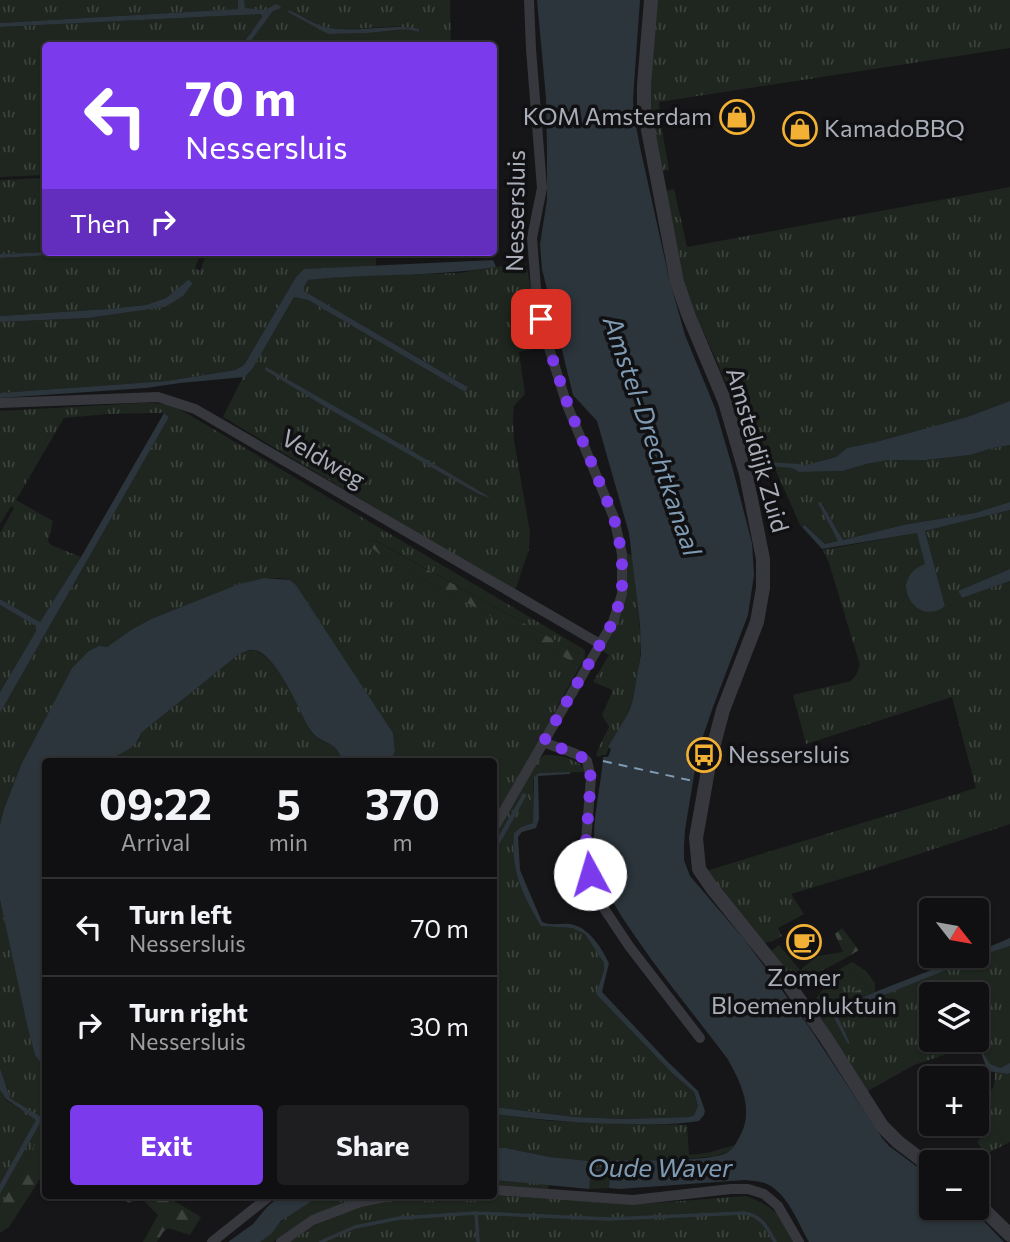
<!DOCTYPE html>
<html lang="en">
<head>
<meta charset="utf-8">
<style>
  body { margin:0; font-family:Commissioner,sans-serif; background:#1e1e20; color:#f1f3f6; height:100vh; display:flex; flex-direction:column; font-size:26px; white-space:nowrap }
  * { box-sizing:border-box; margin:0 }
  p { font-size:23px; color:#9c9d9f }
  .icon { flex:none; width:38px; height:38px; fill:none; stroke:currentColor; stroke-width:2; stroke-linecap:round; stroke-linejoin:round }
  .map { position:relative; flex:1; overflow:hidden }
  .details { position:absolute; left:42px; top:758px; width:455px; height:441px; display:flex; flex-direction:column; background:#101012; border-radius:7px; box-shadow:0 2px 5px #0004,0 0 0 2px #303032 }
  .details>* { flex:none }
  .top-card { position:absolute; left:42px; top:42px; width:455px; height:214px; border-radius:7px; box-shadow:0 2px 5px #0004,0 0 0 2px #303032; background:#7c3aed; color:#fff; overflow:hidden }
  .needle { width:46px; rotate:121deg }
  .controls { position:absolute; left:919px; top:898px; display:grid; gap:14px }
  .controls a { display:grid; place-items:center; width:70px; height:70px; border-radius:7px; background:#101012; box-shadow:0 2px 5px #0004,0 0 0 2px #303032; font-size:35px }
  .pin { position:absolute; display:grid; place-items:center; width:60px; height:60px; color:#fff; margin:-30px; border-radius:14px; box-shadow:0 4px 10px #0006 }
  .me { position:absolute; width:77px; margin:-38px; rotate:354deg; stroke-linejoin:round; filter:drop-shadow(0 0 5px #0008) }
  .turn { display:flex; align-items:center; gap:24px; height:147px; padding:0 28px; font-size:32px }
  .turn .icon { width:91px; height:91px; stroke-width:2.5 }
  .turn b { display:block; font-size:49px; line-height:60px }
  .then { display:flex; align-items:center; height:66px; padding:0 28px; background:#0003; gap:14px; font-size:26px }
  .eta { display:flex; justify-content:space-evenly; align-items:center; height:119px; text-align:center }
  .eta b { font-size:42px; font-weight:700; line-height:49px }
  .primary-button { display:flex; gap:14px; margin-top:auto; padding:14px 28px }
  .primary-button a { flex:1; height:80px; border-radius:7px; background:#7c3aed; color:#fff; font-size:28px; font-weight:700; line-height:80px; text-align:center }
  .primary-button a+a { background:#1e1e20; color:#f1f3f6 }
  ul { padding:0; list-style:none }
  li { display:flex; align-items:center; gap:21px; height:98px; padding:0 28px; border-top:2px solid #303032 }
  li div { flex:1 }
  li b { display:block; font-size:26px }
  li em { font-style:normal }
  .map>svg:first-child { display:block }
</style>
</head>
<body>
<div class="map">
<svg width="1010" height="1242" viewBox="0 0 1010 1242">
  <defs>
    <pattern id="grass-tufts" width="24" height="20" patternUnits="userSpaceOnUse" patternTransform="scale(1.75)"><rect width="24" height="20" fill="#1e261f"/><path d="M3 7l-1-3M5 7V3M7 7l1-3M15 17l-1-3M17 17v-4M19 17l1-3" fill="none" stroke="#3c433d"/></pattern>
    <pattern id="forest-firs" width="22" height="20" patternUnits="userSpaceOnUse" patternTransform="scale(1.75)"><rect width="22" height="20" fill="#1e261f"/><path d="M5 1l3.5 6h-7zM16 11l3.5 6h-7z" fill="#3c433d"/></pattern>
  </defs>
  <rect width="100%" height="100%" fill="#161618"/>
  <path fill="url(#grass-tufts)" fill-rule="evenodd" d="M0 0H238L239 9 0 23Z
    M244 0H450L451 45H248L273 11 245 8ZM289 11C302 16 316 26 330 28 359 33 391 21 419 30L418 32 406 29 368 33 328 34Z
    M656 0H1010V48L659 102 662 130 669 170 662 171 652 123 650 101Z
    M261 14 262 17 242 45 46 46 45 175 0 177V27Z
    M45 178V252L0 254V180Z
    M1010 187V401L967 417 876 442 847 448 836 457 802 466 766 463V466L750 472 726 382 688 297 682 273 666 191 674 189 687 247Z
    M107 252H201L195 268 200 271 207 252H376V266L304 269 296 277 244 365 235 370 167 381 0 393V322L88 318 165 307 188 280 166 298 146 305 108 309 0 316V258Z
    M526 264 543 347 519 352 525 394 514 406 513 420 514 441 530 532 529 549 515 591 223 417 243 377H245L253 368 294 297 308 300 465 392 467 386 304 291V287L308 280 347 276 460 273 495 267Z
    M142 403C161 403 171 404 188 414L585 650V657L375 540 368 542 379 554 580 666 554 713 541 741 494 820V761H391L395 751 393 733 296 585 290 580 280 578H264L239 584 151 619 131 630 107 647 21 765 4 809 0 823V713L169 417 164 413H153L108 414 64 418 16 500 53 521 48 541 51 545 81 557 40 622 0 599V533L14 508 11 506 0 524V411Z
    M1010 445V502L975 513 903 525 843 540 823 504 819 503 838 541 825 544 806 525 801 527 774 466 792 468 799 472 843 471 865 464 889 460H926L970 455 993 448Z
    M1010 510V569L958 591 962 598 1010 581V824L867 871 791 894 804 914 778 928 782 936 773 941 763 943 706 871 976 788 952 697 806 744 793 695 851 681 856 675 860 665 829 563 823 550 917 533 926 564 913 605 921 610 945 606 925 531Z
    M624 553 632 555 641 640C640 663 638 690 630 711 623 727 611 739 606 755H601L600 757 596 756C599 745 604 737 609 727L602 715 613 690 593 682 609 655 601 650 619 618Z
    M0 605 36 626V631L0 692Z
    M254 650C280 661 290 690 302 714 305 720 308 728 312 733 324 748 338 739 342 761H110L139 740 141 733 238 655 245 651Z
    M545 755C560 754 579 759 587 772L539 773 533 780V823L521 827 514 833C510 870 523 896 541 926L572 928 585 933 604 963V970L596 994 673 1074 694 1092 698 1106 694 1115 690 1117 625 1119 575 1117 494 1107V854L527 795 523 793 494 844V834C503 817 530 762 545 755Z
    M0 900 27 1025 35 1055 45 1069V1120L10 1098 0 1068Z
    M779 945 800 970 818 956 843 952 844 959 796 984 771 951Z
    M1010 946V1063L1000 1068 990 1065 976 1040 964 1045 944 1055 914 1065 866 1092 811 1005C816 996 828 989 825 978L847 965 868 986 835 1000 838 1009 836 1010 834 1018 849 1044 850 1042 838 1017 839 1013 983 955ZM931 994H976V1040H931Z
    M995 1072 1010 1073V1142L986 1154 977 1142C992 1122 996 1124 981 1101L982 1096C996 1088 994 1087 995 1072Z
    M0 1090 6 1100 37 1120 0 1184Z
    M494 1114 550 1121 687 1125 689 1155 707 1153 735 1145 729 1151 716 1156 688 1159 609 1161 610 1168 595 1169 589 1168V1161L550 1157 506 1148H494Z
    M40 1122 45 1127 0 1207V1194Z
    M603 1176 610 1177 609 1188 589 1189V1178Z
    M494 1180 549 1184 548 1189 494 1186Z
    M326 1195H374L284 1234 273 1242H260C268 1236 274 1228 281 1222 292 1212 313 1199 326 1195Z
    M440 1196H505L642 1204 746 1196C777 1208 780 1215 796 1242H289C310 1228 333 1213 358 1206 384 1199 412 1198 440 1196Z"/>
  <path fill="url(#forest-firs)" d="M374 540 585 657V659L580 666 379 554 367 543Z
    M842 928 859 950 844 959 843 952 835 934Z
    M852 962 866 971 875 983V992L838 1009 834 1000 868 986 847 965Z
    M45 1127V1171L9 1227 0 1233V1207Z
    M117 1195H164L201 1217 190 1235 168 1228 163 1232 157 1242H143L158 1215 142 1199 129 1203Z"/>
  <path fill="#2c353c" d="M238 0H244L245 8 265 10 276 4 280 6 281 8 273 11 248 45H242L262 17 261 14 0 27V23L238 9Z
    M537 0H640L633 99 634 115 640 147 669 278 685 335 715 408 732 466 752 543 754 575 748 615 713 707 698 751 685 830 684 847V860L690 876 744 939 807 1024 882 1138 889 1146 931 1177V1208H971L1004 1242H809C798 1223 788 1194 767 1184 760 1181 753 1181 745 1180L619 1189 609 1188 610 1177 590 1178 589 1189 494 1180V1148H506L550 1157 589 1161V1168L595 1169 609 1168V1160C633 1160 711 1163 728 1152 734 1148 738 1140 741 1134 754 1108 740 1081 727 1058 697 1018 665 980 637 939 619 913 599 884 595 853 591 821 601 789 603 757H608L611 749 608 747 629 712 633 700 641 654 640 625 629 533 597 421 573 395 542 269 540 244 547 200V149L546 98Z
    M289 10C302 16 316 26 330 28 360 33 390 23 419 29V32L406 29 368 33 328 34 288 12Z
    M46 252H107L0 258V254Z
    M493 260 496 267C434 277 371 273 308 280L304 287V291L468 387 465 392 308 300 294 297 253 368 245 377 180 383 146 388 0 398V393L167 381 235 370 244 365 296 277 304 269Z
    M188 280 193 283 183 296 165 307 88 318 0 322V316L108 309 146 305 166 298Z
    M266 367 385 435 491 498 479 494 461 484 329 409 265 370Z
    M1010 401V445L993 448 970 455 926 460H889L866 464 843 471 799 472 792 468 766 466V462L801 464 802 466 836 457 847 448 876 442 967 417Z
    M164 413 169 417 0 713V692L36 631V626L0 605V599L40 622 81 557Z
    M821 502 843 540 903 525 975 513 1010 502V510L925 531 945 606C916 629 886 578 925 564L917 533 822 549 802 527 805 525 825 544 838 541 818 503Z
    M1010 569V581L962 598 958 591Z
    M264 578 290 580 296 585 393 733 395 751 391 761H342C337 738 320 747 309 728 299 710 276 652 253 650 248 649 243 653 238 655L141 733C136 750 121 751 110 761H46L45 1069 35 1055 27 1025 0 900V824L4 809 21 765 72 668 89 651 99 646 107 647 131 630 151 619 239 584Z
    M570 772V774L538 776 539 819 536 828 522 832 518 837 520 870 542 922C551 926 560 923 570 924 589 927 601 947 609 963L602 992 668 1062 698 1091 705 1111 704 1115 699 1121C678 1125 656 1124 634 1124 587 1124 541 1120 494 1114V1107L575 1117 625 1119 690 1117 694 1115 698 1106 694 1092 673 1074 596 994 604 970V963L585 934 572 928 541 926C523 896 510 870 514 833L521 827 533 823 534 777 539 773Z
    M523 793 527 795 494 854V844Z
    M1010 938V946L983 955 840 1013 838 1017 850 1043 848 1044 834 1018 836 1010 875 992 967 956H976L977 952Z
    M977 1043 990 1064 1000 1068 1010 1063V1073L1008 1074 988 1071Z
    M0 1068 10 1098 46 1120 45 1125 40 1123 0 1194V1184L36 1120 6 1099 0 1090Z
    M281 1195H326L315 1199 281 1221 271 1234 260 1242H228L253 1224 267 1207Z"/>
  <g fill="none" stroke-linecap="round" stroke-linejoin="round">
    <path stroke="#2c353c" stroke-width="3.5" d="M476 1213 609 1219 744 1213C762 1216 767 1227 775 1242
      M321 1242 355 1227 400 1218 476 1213 478 1242"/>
    <path stroke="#7f9bb3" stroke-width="2" stroke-dasharray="9 7" stroke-linecap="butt" d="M603 761 693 781"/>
    <path stroke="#37383d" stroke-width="10" d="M0 403 158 397 195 409 600 644
      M544 742C558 749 576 751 587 761L591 778 585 854 590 874 605 910 629 946 700 1038
      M494 828 613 622 622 594V554L614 518 567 405 549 348 536 288 532 238 542 188 531 49 529 0
      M494 1190 633 1200 731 1189H748L764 1194 778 1206 799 1242
      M212 1242 271 1195
      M281 1242 313 1220 360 1202 395 1195"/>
    <path stroke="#37383d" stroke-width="14" d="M651 0 644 85V109L677 282 688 314 725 402 746 474 763 559V588L757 622 723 710 710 759 696 838 699 869 712 888 782 975 826 1038 882 1126 898 1142 931 1167
      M976 1202 1010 1235"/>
  </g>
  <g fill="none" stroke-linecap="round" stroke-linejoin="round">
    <path stroke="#7c3aed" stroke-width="12" stroke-dasharray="0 21.6" d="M541 319 549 348 568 405 614 518 622 554V594L613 622 544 741C558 749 576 751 587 761L591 778 585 854 590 874"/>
  </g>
  <defs>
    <g id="shop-ring" transform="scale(1.75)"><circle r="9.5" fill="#111113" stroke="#f2b134" stroke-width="1.5"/><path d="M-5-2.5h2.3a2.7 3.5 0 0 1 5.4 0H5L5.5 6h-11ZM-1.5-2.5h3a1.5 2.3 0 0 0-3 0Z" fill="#f2b134"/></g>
    <g id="bus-ring" transform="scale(1.75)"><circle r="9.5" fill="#111113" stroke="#f2b134" stroke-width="1.5"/><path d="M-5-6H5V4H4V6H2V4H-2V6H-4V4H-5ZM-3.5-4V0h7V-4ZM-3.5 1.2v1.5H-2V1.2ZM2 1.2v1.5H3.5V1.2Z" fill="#f2b134"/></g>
    <g id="cafe-ring" transform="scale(1.75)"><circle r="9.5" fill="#111113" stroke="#f2b134" stroke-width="1.5"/><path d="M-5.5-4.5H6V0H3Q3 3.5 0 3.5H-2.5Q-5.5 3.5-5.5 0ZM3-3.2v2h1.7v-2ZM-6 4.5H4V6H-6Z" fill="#f2b134"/></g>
  </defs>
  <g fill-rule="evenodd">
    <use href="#shop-ring" x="737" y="117"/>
    <use href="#shop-ring" x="800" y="129"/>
    <use href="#bus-ring" x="704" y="755"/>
    <use href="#cafe-ring" x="804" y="942"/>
  </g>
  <g text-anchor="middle" stroke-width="7" stroke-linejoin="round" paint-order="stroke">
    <g font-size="24" fill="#a8adb8" stroke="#111113" text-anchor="start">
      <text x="712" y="125" text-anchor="end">KOM Amsterdam</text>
      <text x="824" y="137">KamadoBBQ</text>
      <text x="728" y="763">Nessersluis</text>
      <text x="804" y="986" text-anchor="middle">Zomer<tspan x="804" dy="28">Bloemenpluktuin</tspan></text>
    </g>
    <g font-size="24" fill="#a8adb8" stroke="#111113">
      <text transform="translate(516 211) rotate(-89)" y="8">Nessersluis</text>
      <text transform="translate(757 450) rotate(74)" y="8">Amsteldijk Zuid</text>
      <text transform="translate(323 459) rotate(30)" y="8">Veldweg</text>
    </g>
    <g font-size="26" font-style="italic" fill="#7f9bb3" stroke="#111113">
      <text transform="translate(652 436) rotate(71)" y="9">Amstel-Drechtkanaal</text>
      <text x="660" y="1177">Oude Waver</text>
    </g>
  </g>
</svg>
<div class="controls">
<a><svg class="needle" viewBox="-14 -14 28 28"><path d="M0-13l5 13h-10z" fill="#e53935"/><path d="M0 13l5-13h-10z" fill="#9c9d9f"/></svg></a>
<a><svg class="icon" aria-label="layers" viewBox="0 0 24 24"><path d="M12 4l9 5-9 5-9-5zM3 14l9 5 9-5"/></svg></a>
<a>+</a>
<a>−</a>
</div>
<div class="pin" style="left:541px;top:319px;background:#d93025"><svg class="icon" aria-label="arrive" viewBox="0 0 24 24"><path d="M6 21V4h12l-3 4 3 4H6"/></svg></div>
<svg class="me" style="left:590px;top:874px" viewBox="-20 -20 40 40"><circle r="19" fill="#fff"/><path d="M0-13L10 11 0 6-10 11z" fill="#7c3aed"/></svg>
<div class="top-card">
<div class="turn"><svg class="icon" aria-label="left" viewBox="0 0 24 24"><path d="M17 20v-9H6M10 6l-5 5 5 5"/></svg><div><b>70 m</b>Nessersluis</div></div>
<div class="then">Then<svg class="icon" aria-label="right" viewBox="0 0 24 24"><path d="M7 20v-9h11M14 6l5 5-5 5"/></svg></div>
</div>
<section class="details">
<div class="eta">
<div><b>09:22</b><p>Arrival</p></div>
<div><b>5</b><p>min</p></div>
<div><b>370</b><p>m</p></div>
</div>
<ul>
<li><svg class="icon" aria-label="left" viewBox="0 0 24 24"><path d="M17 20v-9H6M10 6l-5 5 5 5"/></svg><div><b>Turn left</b><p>Nessersluis</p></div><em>70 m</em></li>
<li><svg class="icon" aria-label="right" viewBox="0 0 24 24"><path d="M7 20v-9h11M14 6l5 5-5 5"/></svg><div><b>Turn right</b><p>Nessersluis</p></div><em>30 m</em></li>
</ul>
<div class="primary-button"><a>Exit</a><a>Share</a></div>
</section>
</div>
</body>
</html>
